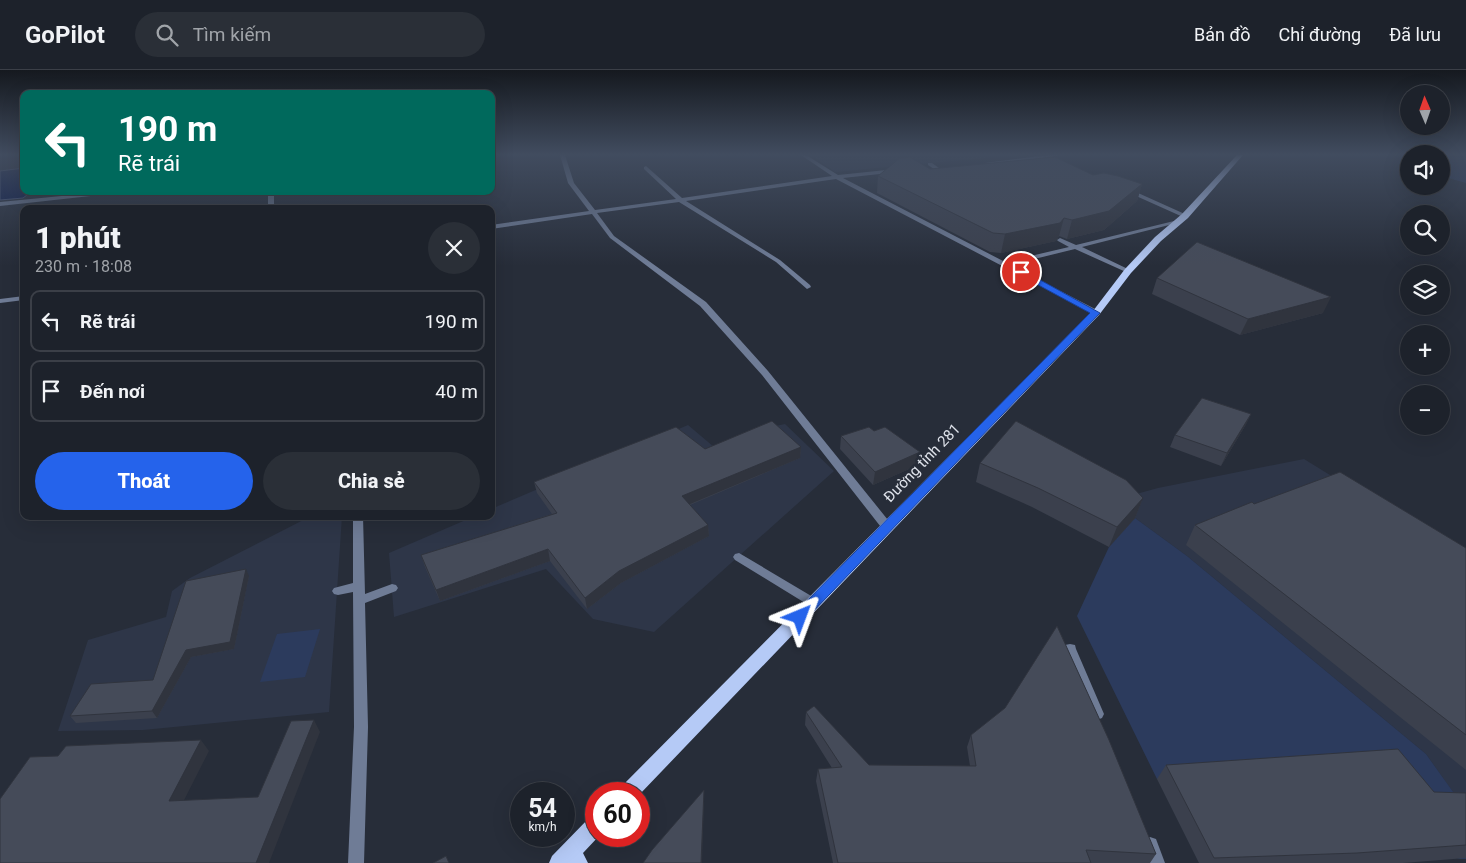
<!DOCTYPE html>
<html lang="vi">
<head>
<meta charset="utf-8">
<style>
  body { margin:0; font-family:Roboto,sans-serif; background:#2a2f37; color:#f1f3f6; height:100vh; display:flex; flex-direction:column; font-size:19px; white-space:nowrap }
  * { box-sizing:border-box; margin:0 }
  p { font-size:16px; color:#a0a4a9 }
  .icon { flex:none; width:28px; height:28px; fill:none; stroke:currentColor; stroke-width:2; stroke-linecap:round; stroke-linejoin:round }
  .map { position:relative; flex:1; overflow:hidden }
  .sheet { position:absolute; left:20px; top:135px; width:475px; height:315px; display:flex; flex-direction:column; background:#1d222b; border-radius:10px; box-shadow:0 5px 20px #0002,0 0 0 1px #3b3f47 }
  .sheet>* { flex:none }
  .hud { position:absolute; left:20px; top:20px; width:475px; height:105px; border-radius:10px; box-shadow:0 5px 20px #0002,0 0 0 1px #3b3f47; background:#00695c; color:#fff; overflow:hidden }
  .needle { width:32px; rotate:358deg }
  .fabs { position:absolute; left:1400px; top:15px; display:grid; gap:10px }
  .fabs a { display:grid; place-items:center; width:50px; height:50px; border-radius:50%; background:#1d222b; box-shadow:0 5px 20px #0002,0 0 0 1px #3b3f47; font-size:25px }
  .speed { position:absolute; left:510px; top:712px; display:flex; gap:10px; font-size:25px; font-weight:700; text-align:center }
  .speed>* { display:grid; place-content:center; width:65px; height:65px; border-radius:50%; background:#1d222b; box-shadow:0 5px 20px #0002,0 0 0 1px #3b3f47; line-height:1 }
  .speed small { font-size:12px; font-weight:400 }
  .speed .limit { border:8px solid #d22; background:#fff; color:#111 }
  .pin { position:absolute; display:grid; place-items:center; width:42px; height:42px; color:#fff; margin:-21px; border:2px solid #fff; border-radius:50%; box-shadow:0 1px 5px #0007 }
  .me { position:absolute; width:55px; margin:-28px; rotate:44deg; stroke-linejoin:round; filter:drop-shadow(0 0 4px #0008) }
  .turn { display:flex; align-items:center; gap:18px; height:105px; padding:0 15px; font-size:22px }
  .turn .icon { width:65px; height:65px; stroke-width:2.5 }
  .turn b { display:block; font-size:35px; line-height:42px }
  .round { display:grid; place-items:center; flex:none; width:52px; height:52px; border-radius:26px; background:#2a2f37 }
  .headline { display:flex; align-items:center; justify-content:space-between; height:85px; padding:0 15px }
  h1 { font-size:30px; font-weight:800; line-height:38px }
  .cta { display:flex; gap:10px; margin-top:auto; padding:10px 15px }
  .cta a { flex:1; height:58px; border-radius:30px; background:#2563eb; color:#fff; font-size:20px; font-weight:800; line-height:58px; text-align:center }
  .cta a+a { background:#2a2f37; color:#f1f3f6 }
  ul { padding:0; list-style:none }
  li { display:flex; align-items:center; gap:15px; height:62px; margin:0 10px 8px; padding:0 5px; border:2px solid #3b3f47; border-radius:10px }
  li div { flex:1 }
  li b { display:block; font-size:19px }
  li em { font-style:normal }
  header { display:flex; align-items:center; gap:30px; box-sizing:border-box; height:70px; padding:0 25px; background:#1d222b; border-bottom:1px solid #3b3f47 }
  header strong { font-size:24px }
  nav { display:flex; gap:28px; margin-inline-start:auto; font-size:18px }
  .search { width:350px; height:45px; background:#2a2f37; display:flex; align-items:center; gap:12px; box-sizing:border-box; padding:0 18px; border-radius:28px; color:#a0a4a9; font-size:19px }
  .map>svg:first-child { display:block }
</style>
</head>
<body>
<header>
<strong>GoPilot</strong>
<div class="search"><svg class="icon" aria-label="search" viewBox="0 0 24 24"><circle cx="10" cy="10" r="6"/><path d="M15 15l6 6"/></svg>Tìm kiếm</div>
<nav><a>Bản đồ</a><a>Chỉ đường</a><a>Đã lưu</a></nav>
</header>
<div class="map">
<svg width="1466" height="793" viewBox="0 0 1466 793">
  <rect width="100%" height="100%" fill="#272d39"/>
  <path fill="#2e3648" d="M811 85H1017L835 102Z
    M785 354 834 401 654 562 593 549 546 499 394 547 389 483 475 446H491V439L688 355 714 377 761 359Z
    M1304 389 1466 489V741L1426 684 1187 486 1135 448 1118 429 1158 418Z
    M311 446H342L329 642 143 660 58 661 88 570 166 547 172 521 190 508Z"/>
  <path fill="#2c3b5d" d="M1441 85H1466V113L1441 106Z
    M1135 448 1187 486 1426 684 1466 740V789H1460L1198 707 1157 709 1077 546 1109 477Z
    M320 559 305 607 260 612 277 564Z"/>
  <path fill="#041447" stroke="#455278" d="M24 98V121H32L23 128 0 130V101Z"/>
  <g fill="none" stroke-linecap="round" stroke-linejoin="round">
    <path fill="#6f7c96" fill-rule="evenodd" d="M491 85H496L491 87Z
      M560 85H565L574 113 595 140 676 129 644 99V97L646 96 682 128 832 106 801 85H806L838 105 896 99 899 101 898 102 843 108 1005 192 1069 177 1058 171 1057 170 1060 168 1076 175 1174 151 1177 153 1082 177 1130 200V202H1126L1075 179 1010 195 1099 241V245H1096L836 109 686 131 780 190 810 215 811 217 807 219 776 192 679 132 597 143 614 166 706 232 768 301 892 455 893 458 892 461H884L762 305 700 236 610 168 592 144 491 159V155L589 141 568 113Z
      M1048 85H1064L988 95 985 93Z
      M928 93H932L939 98 934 99 928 95Z
      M1127 118 1187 145 1188 146 1183 147 1125 121V119Z
      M113 121H136L0 136V132Z
      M268 121H274V139H268Z
      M24 226V230L0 233V229Z
      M353 446H363L365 524 392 514 396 515 398 518 396 521 365 533 368 657 364 793H348L354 657 353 522 338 525 334 524 332 521 334 518 353 513Z
      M739 483 818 530 820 533 818 536 814 538 810 536 735 490 733 487 735 484Z
      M1070 574 1075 575 1076 579 1104 644 1102 648 1097 650 1092 648 1090 644 1064 579 1065 575Z
      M1150 767 1156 769 1165 793H1149L1142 775 1144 769Z"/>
    <path fill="#b5caf6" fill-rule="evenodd" d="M1237 85H1243L1188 148 1161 171 1131 203 1099 245 639 725 618 724 620 718 1093 241 1125 199 1155 167 1182 144Z
      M596 746V766H599L583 783 588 793H549L552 786 589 748Z"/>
  </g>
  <path fill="#3b404d" d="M930 99 1093 105 1142 114 1137 131 1104 160 1067 169 1059 166 1056 171 1001 183 990 182 877 123 878 106Z
    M1157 208 1323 243 1240 265 1152 224Z
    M1251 344 1245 356 1221 396 1170 377 1175 365Z
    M874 361 920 382 918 395 873 415 840 379 841 366Z
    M801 377 800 388 690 435 708 455 709 466 621 513 587 539 550 491 440 531 425 497 421 485 552 444 537 423 534 412 705 379Z
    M980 393 1143 428 1135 448 1109 477 1032 437 976 412Z
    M1254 434 1466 478V700L1186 475 1195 455Z
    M249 506 234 579 191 587 157 648 76 653 70 646 153 610Z
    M806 642 869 695 970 696 967 677 971 665 1156 784 1150 793H833L816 711 818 699 832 698 805 655Z
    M1166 695 1434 722 1466 723V788L1403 793H1199L1157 709Z"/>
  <path fill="#30343e" d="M1142 114 1137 131 1104 160 1067 169 1072 150Z
    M1064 148 1059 166 1056 171 1001 183 1005 164Z
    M1331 227 1323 243 1240 265 1248 249Z
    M1251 344 1245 356 1221 396 1227 383Z
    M801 377 800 388 683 437 682 426Z
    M920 382 918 395 873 415 875 402Z
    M1143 428 1135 448 1109 477 1117 457Z
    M708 455 709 466 621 513 587 539 585 528 619 501Z
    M548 479 550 491 440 531 436 520Z
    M246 499 249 506 234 579 191 587 157 648 152 641 186 580Z
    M314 650 320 662 269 793H256Z
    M201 670 209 681 178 742 169 731Z
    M704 720V731L702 793H701Z"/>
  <path fill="#454b59" stroke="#30343e" d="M910 87 930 99 1055 87 1093 105 1104 103 1118 106 1142 114 1109 141 1072 150 1064 148 1060 153 1005 164 993 163 878 106 900 88Z
    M1197 172 1331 227 1248 249 1157 208Z
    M1202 328 1251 344 1227 383 1175 365Z
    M772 351 801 377 682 426 708 455 619 501 585 528 548 479 436 520 421 485 557 443 534 412 676 357 705 379Z
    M1016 351 1126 410 1143 428 1117 457 1038 418 980 393Z
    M869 357 874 361 885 357 920 382 875 402 841 366Z
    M1340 402 1466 478V665L1195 455 1252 432 1254 434Z
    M246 499 230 572 186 580 152 641 70 646 91 614 153 610 186 511Z
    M1057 556 1109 670 1156 784 1086 780 1091 793H838L818 699 842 697 806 642 814 636 869 695 976 696 971 665 1005 638Z
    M314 650 256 793H0V729L30 687 58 686 66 676 201 670 169 731 258 727 291 651Z
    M1398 679 1434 722 1466 723V775L1357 783 1214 788 1166 695Z
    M704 720 701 793H643L652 780Z
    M446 786 449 793H433Z"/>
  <linearGradient id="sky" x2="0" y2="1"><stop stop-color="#15191f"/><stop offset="0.43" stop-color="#414c5f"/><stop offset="1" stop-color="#414c5f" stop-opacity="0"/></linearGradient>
  <rect width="1466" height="196" fill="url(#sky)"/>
  <path fill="#2563eb" stroke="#184099" d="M1018 201H1024L1100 243 805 550 800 552 795 550 793 547 795 543 1090 243 1018 204Z"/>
  <g text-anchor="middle" stroke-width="5" stroke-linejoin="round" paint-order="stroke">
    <g font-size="15" fill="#dee2ea" stroke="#272d39">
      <text transform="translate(922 393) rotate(-46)" y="5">Đường tỉnh 281</text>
    </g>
  </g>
</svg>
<div class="fabs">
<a><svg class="needle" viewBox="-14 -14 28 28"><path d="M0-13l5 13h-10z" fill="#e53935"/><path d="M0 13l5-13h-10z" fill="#a0a4a9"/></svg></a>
<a><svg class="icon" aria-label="sound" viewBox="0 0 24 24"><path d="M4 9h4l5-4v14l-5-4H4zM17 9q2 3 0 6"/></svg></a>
<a><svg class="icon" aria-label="search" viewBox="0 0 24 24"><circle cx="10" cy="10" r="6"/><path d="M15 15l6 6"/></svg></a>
<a><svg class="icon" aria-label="layers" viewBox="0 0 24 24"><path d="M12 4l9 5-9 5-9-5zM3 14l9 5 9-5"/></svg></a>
<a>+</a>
<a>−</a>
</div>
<div class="speed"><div>54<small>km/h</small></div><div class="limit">60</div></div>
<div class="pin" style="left:1021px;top:202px;background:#d93025"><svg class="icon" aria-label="arrive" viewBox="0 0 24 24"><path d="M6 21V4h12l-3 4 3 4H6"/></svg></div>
<svg class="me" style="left:800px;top:547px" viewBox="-20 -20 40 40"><path d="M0-17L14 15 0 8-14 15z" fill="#2563eb" stroke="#fff" stroke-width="4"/></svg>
<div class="hud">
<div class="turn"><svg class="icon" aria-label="left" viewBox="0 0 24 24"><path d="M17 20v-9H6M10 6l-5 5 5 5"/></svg><div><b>190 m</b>Rẽ trái</div></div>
</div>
<section class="sheet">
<div class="headline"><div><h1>1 phút</h1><p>230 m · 18:08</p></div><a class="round"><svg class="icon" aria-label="close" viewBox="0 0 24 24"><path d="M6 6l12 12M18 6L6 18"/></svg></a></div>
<ul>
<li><svg class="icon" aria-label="left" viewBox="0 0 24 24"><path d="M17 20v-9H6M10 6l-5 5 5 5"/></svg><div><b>Rẽ trái</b></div><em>190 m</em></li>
<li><svg class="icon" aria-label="arrive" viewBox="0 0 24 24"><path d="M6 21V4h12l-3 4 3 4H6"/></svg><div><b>Đến nơi</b></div><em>40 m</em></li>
</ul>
<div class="cta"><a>Thoát</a><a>Chia sẻ</a></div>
</section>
</div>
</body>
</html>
